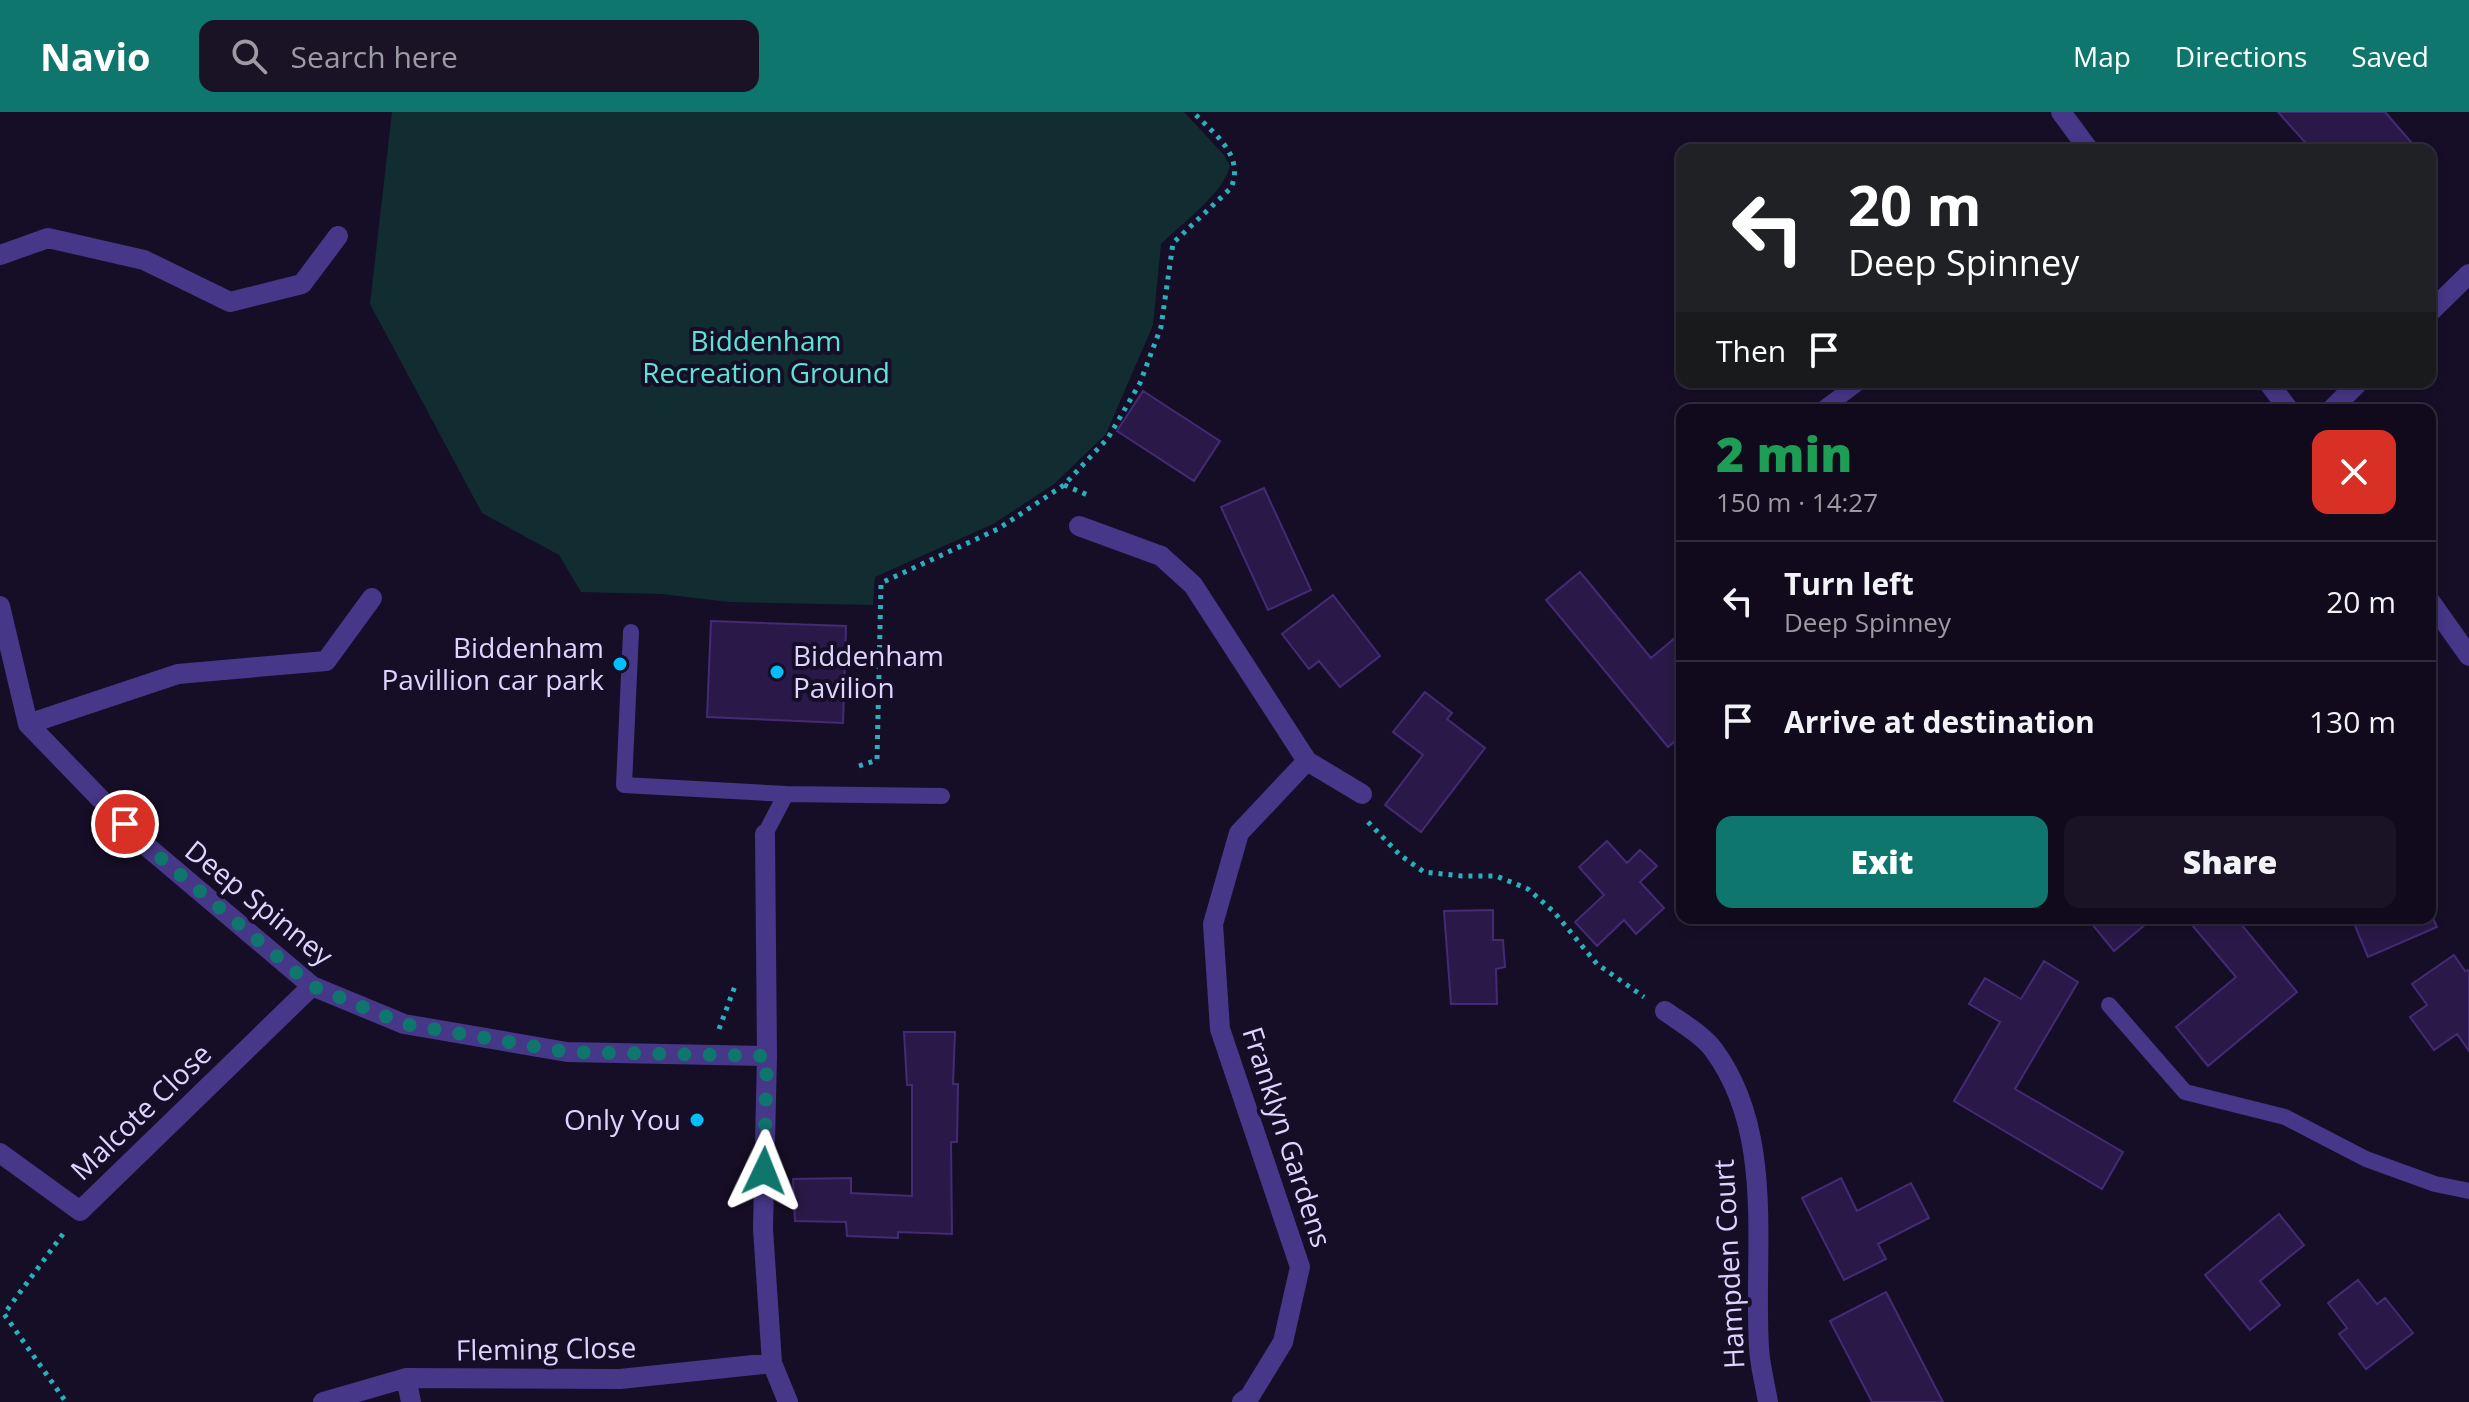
<!DOCTYPE html>
<html lang="en">
<head>
<meta charset="utf-8">
<style>
  body { margin:0; font-family:"Open Sans",sans-serif; background:#191325; color:#f1f3f6; height:100vh; display:flex; flex-direction:column; font-size:30px; white-space:nowrap }
  * { box-sizing:border-box; margin:0 }
  p { font-size:26px; color:#9c9aa3 }
  .icon { flex:none; width:44px; height:44px; fill:none; stroke:currentColor; stroke-width:2; stroke-linecap:round; stroke-linejoin:round }
  .map { position:relative; flex:1; overflow:hidden }
  .details { position:absolute; left:1676px; top:292px; width:760px; height:520px; display:flex; flex-direction:column; background:#100a1c; border-radius:16px; box-shadow:0 4px 12px #0003,0 0 0 2px #302b3b }
  .details>* { flex:none }
  .guide { position:absolute; left:1676px; top:32px; width:760px; height:244px; border-radius:16px; box-shadow:0 4px 12px #0003,0 0 0 2px #302b3b; background:#202124; color:#fff; overflow:hidden }
  .pin { position:absolute; display:grid; place-items:center; width:68px; height:68px; color:#fff; margin:-34px; border:4px solid #fff; border-radius:50%; box-shadow:0 2px 8px #0007 }
  .me { position:absolute; width:88px; margin:-44px; rotate:2deg; stroke-linejoin:round; filter:drop-shadow(0 0 6px #0008) }
  .turn { display:flex; align-items:center; gap:28px; height:168px; padding:0 40px; font-size:36px }
  .turn .icon { width:104px; height:104px; stroke-width:2.5 }
  .turn b { display:block; font-size:56px; line-height:68px }
  .then { display:flex; align-items:center; height:76px; padding:0 40px; background:#0003; gap:16px; font-size:30px }
  .round { display:grid; place-items:center; flex:none; width:84px; height:84px; border-radius:16px; background:#191325 }
  .overview { display:flex; align-items:center; justify-content:space-between; height:136px; padding:0 40px }
  h1 { font-size:48px; font-weight:800; line-height:60px; color:#1e9e55 }
  .primary-button { display:flex; gap:16px; margin-top:auto; padding:16px 40px }
  .primary-button a { flex:1; height:92px; border-radius:16px; background:#0f766e; color:#fff; font-size:32px; font-weight:800; line-height:92px; text-align:center }
  .primary-button a+a { background:#191325; color:#f1f3f6 }
  ul { padding:0; list-style:none }
  li { display:flex; align-items:center; gap:24px; height:120px; padding:0 40px; border-top:2px solid #302b3b }
  li div { flex:1 }
  li b { display:block; font-size:30px }
  li em { font-style:normal }
  header { display:flex; align-items:center; gap:48px; box-sizing:border-box; height:112px; padding:0 40px; background:#0f766e; color:#fff }
  header strong { font-size:38px }
  nav { display:flex; gap:44px; margin-inline-start:auto; font-size:28px }
  .search { width:560px; height:72px; background:#191325; display:flex; align-items:center; gap:20px; box-sizing:border-box; padding:0 28px; border-radius:16px; color:#9c9aa3; font-size:30px }
  .map>svg:first-child { display:block }
</style>
</head>
<body>
<header>
<strong>Navio</strong>
<div class="search"><svg class="icon" aria-label="search" viewBox="0 0 24 24"><circle cx="10" cy="10" r="6"/><path d="M15 15l6 6"/></svg>Search here</div>
<nav><a>Map</a><a>Directions</a><a>Saved</a></nav>
</header>
<div class="map">
<svg width="2469" height="1290" viewBox="0 0 2469 1290">
  <rect width="100%" height="100%" fill="#160e26"/>
  <path fill="#112d31" d="M392 0H1184L1224 43 1230 54C1223 82 1181 112 1161 132L1153 213 1106 322 1054 372 993 412 875 465 873 493 729 490 662 482 581 480 559 443 482 401 370 192Z"/>
  <path fill="#2a1948" stroke="#442a75" stroke-width="2" d="M2278 0H2385L2418 38H2312Z
    M1143 279 1220 329 1194 369 1117 319Z
    M1264 376 1311 478 1268 498 1221 395Z
    M1580 460 1651 546 1682 520V623L1668 635 1546 488Z
    M1333 483 1380 544 1340 575 1319 549 1309 557 1282 522Z
    M711 509 846 514 843 611 707 605Z
    M1425 580 1452 601 1447 607 1485 636 1421 720 1385 693 1423 643 1393 620Z
    M1607 729 1627 751 1640 738 1657 754 1640 770 1664 796 1636 822 1624 808 1597 834 1575 810 1604 783 1579 755Z
    M1493 798V828H1503L1505 855 1496 857 1497 892H1451L1444 799Z
    M2430 800 2437 815 2368 845 2353 809 2360 806H2430Z
    M2087 806H2153L2114 839Z
    M2186 806H2236L2297 880 2208 954 2176 915 2236 865Z
    M2454 843 2465 859 2469 858V939L2457 922 2434 938 2410 905 2427 893 2412 872Z
    M2044 849 2078 870 2015 977 2123 1040 2102 1077 1954 989 2000 910 1969 892 1985 866 2021 887Z
    M904 920H955L953 972H958L957 1030H951L952 1122 898 1120V1126L847 1124 846 1110 795 1109 793 1067 851 1066V1081L912 1084V973H907Z
    M1841 1066 1857 1099 1911 1071 1929 1106 1878 1132 1886 1147 1844 1168 1802 1086Z
    M2279 1102 2304 1133 2260 1169 2280 1193 2250 1218 2205 1163Z
    M2358 1168 2377 1192 2385 1186 2413 1221 2366 1257 2339 1222 2347 1216 2328 1191Z
    M1886 1180 1943 1290H1872L1830 1209Z"/>
  <g fill="none" stroke-linecap="round" stroke-linejoin="round">
    <path stroke="#29b0bd" stroke-width="5" stroke-dasharray="4 6" stroke-linecap="butt" d="M1064 373 1090 384
      M859 654 877 648 881 471 998 417 1064 373 1108 326 1140 271 1161 215 1173 131 1231 76C1245 43 1214 22 1193 0
      M1368 710 1400 743 1424 760 1462 764H1496L1528 777 1554 800 1597 852 1644 885
      M719 917 735 874
      M63 1122 4 1202 66 1290"/>
    <path stroke="#463788" stroke-width="16" d="M1822 298 1859 270
      M631 520 624 673 786 682
      M765 722 786 682 942 684
      M2109 893 2185 980 2285 1005 2366 1047 2435 1072 2469 1079"/>
    <path stroke="#463788" stroke-width="20" d="M2061 0 2089 38
      M0 143 48 126 144 148 230 190 302 172 338 124
      M2430 200 2469 162
      M2268 270 2289 298
      M2331 298 2359 270
      M1079 414 1161 444 1193 473 1307 649 1239 721 1213 812 1220 917 1300 1155 1283 1230 1250 1284 1242 1290
      M2430 489 2469 544
      M0 494 28 612 144 732 312 874 404 912 567 940 767 944 763 1117 772 1251 788 1290
      M28 612 178 562 326 549 372 486
      M1307 649 1362 682
      M765 722 767 944
      M1665 899C1680 910 1702 922 1713 937 1776 1021 1753 1138 1759 1236 1760 1254 1765 1272 1768 1290
      M0 1041 80 1099 312 874
      M406 1266 411 1290
      M323 1290 406 1266 620 1267 772 1251"/>
  </g>
  <g fill="none" stroke-linecap="round" stroke-linejoin="round">
    <path stroke="#0f766e" stroke-width="14" stroke-dasharray="0 25.2" d="M125 712 144 732 312 874 404 912 567 940 767 944 764 1059"/>
  </g>
  <g fill="#00bffe" stroke="#160e26" stroke-width="3">
    <circle cx="620" cy="552" r="8"/>
    <circle cx="777" cy="560" r="8"/>
    <circle cx="697" cy="1008" r="8"/>
  </g>
  <g text-anchor="middle" stroke-width="8" stroke-linejoin="round" paint-order="stroke">
    <g font-size="28" fill="#59e5d7" stroke="#160e26">
      <text x="766" y="239">Biddenham<tspan x="766" dy="32">Recreation Ground</tspan></text>
    </g>
    <g font-size="28" fill="#dfd3ff" stroke="#160e26" text-anchor="end">
      <text x="604" y="546">Biddenham<tspan x="604" dy="32">Pavillion car park</tspan></text>
      <text x="793" y="554" text-anchor="start">Biddenham<tspan x="793" dy="32">Pavilion</tspan></text>
      <text x="681" y="1018">Only You</text>
    </g>
    <g font-size="28" fill="#dfd3ff" stroke="#160e26">
      <text transform="translate(259 791) rotate(39)" y="10">Deep Spinney</text>
      <text transform="translate(141 1000) rotate(-44)" y="10">Malcote Close</text>
      <text transform="translate(1287 1025) rotate(72)" y="10">Franklyn Gardens</text>
      <text transform="translate(1729 1152) rotate(-93)" y="10">Hampden Court</text>
      <text transform="translate(546 1237) rotate(-1)" y="10">Fleming Close</text>
    </g>
  </g>
</svg>
<div class="pin" style="left:125px;top:712px;background:#d93025"><svg class="icon" aria-label="arrive" viewBox="0 0 24 24"><path d="M6 21V4h12l-3 4 3 4H6"/></svg></div>
<svg class="me" style="left:764px;top:1059px" viewBox="-20 -20 40 40"><path d="M0-17L14 15 0 8-14 15z" fill="#0f766e" stroke="#fff" stroke-width="4"/></svg>
<div class="guide">
<div class="turn"><svg class="icon" aria-label="left" viewBox="0 0 24 24"><path d="M17 20v-9H6M10 6l-5 5 5 5"/></svg><div><b>20 m</b>Deep Spinney</div></div>
<div class="then">Then<svg class="icon" aria-label="arrive" viewBox="0 0 24 24"><path d="M6 21V4h12l-3 4 3 4H6"/></svg></div>
</div>
<section class="details">
<div class="overview"><div><h1>2 min</h1><p>150 m · 14:27</p></div><a class="round" style="background:#d93025;color:#fff"><svg class="icon" aria-label="close" viewBox="0 0 24 24"><path d="M6 6l12 12M18 6L6 18"/></svg></a></div>
<ul>
<li><svg class="icon" aria-label="left" viewBox="0 0 24 24"><path d="M17 20v-9H6M10 6l-5 5 5 5"/></svg><div><b>Turn left</b><p>Deep Spinney</p></div><em>20 m</em></li>
<li><svg class="icon" aria-label="arrive" viewBox="0 0 24 24"><path d="M6 21V4h12l-3 4 3 4H6"/></svg><div><b>Arrive at destination</b></div><em>130 m</em></li>
</ul>
<div class="primary-button"><a>Exit</a><a>Share</a></div>
</section>
</div>
</body>
</html>
